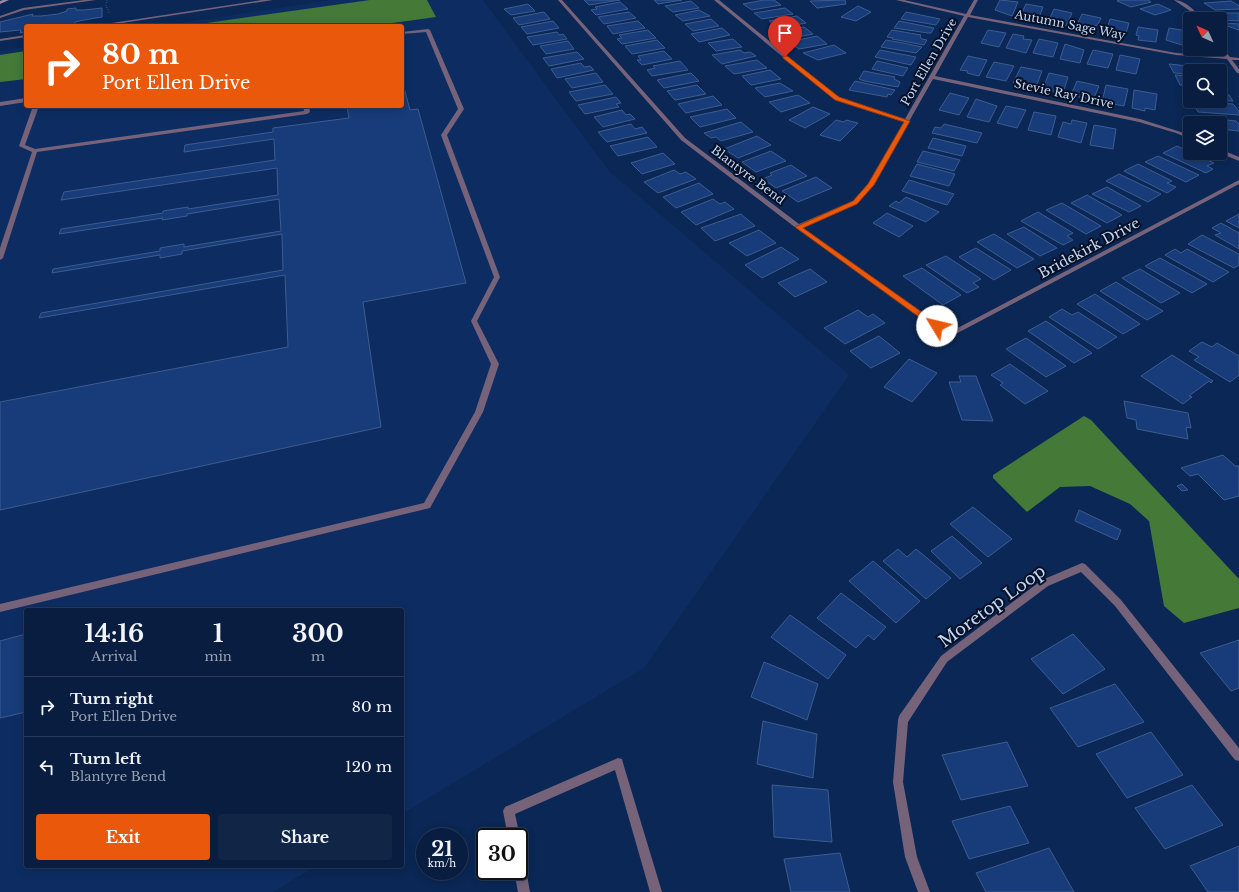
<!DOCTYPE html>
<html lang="en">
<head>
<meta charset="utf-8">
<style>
  body { margin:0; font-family:"Libre Baskerville",serif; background:#112647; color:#f1f3f6; height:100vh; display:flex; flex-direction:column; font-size:15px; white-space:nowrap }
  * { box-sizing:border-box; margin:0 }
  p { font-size:13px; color:#98a2b1 }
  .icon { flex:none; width:22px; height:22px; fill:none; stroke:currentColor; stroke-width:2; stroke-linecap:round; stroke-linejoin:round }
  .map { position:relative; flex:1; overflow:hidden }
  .side { position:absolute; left:24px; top:608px; width:380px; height:260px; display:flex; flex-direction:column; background:#081d40; border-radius:4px; box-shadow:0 2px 10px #0003,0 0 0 1px #293b59 }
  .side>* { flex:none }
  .top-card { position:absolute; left:24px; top:24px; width:380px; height:84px; border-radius:4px; box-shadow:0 2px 10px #0003,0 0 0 1px #293b59; background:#ea580c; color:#fff; overflow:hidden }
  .needle { width:26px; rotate:314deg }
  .tools { position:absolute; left:1183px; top:12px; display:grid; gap:8px }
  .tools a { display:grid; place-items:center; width:44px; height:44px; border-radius:4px; background:#081d40; box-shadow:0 2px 10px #0003,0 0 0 1px #293b59; font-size:20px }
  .speed { position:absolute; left:416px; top:828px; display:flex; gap:8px; font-size:20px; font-weight:700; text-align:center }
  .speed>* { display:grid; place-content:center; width:52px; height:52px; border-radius:50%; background:#081d40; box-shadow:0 2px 10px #0003,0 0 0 1px #293b59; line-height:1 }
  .speed small { font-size:10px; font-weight:400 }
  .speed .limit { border:2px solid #111; border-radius:6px; background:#fff; color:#111 }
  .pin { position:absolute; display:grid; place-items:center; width:34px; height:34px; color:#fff; margin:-41px -17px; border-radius:50% 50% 50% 0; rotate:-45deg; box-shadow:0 0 4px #0007 }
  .pin .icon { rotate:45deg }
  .me { position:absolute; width:44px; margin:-22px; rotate:306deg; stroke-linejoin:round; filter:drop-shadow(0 0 3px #0008) }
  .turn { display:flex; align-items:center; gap:14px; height:84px; padding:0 12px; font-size:18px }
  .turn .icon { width:52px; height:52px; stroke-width:2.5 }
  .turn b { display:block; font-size:28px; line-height:34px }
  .eta { display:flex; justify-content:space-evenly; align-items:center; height:68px; text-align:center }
  .eta b { font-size:24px; font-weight:700; line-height:28px }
  .cta { display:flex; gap:8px; margin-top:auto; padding:8px 12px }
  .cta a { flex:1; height:46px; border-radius:4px; background:#ea580c; color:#fff; font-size:16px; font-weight:700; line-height:46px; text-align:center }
  .cta a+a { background:#112647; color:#f1f3f6 }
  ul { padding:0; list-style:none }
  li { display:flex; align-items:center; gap:12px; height:60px; padding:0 12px; border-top:1px solid #293b59 }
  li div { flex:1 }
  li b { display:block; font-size:15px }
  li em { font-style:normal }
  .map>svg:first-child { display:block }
</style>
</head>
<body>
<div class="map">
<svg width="1239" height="892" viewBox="0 0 1239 892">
  <rect width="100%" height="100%" fill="#0a2755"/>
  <path fill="#0d2d62" d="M331 0H483L609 171 849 375 644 668 402 814V610H26V866H316L273 892H0V51L26 47V106H402V26H160Z"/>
  <path fill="#447938" d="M370 0H427L436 17 371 26H185Z
    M26 51V79L0 82V55Z
    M1084 416 1091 420 1239 579V608L1184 623 1164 606 1149 521 1130 504 1090 486 1060 487 1027 512 993 478V475Z"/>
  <path fill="#173c79" stroke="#3d5c8f" d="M584 0H620L589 5Z
    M654 0H682L658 4Z
    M764 0H774L781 5 752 10 743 4Z
    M845 0 846 4 817 8 810 1Z
    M1000 0 1018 2 1012 16 995 10Z
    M1120 0H1148L1151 2 1131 7 1117 1Z
    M691 1 699 8 673 12 665 6Z
    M1231 1 1239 6V9L1215 10 1204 3Z
    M620 2 628 9 596 15 591 10 597 9 595 7Z
    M528 4 535 11 511 15 504 9Z
    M1026 4 1043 7 1038 20 1020 17Z
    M1158 4 1171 10 1155 15 1140 9Z
    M858 6 871 12 856 21 841 17Z
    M76 8V10H84L102 8V17L84 20 75 22 74 25 66 26V24L26 26V32L20 33 21 30 0 32V22L33 14 32 16H41L58 14 67 11V9Z
    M785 8 793 14 762 19 754 13Z
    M1054 9 1072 13 1066 26 1048 22Z
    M699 10 710 16 683 21 675 15Z
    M544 12 550 19 519 25 513 18Z
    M629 12 636 18 604 24 598 17Z
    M906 12 940 19 936 25 901 19Z
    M1216 13H1239V21L1223 20Z
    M1082 14 1101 18 1097 26 1095 25 1093 30 1076 27Z
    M797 16 806 23 778 28 769 21Z
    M711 19 719 26 693 31 685 24Z
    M1110 19 1129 23 1126 33 1121 32 1116 34 1106 32Z
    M553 21 559 28 527 34 521 27Z
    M638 21 645 28 613 34 607 26Z
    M899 21 934 28 931 33H928L894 28Z
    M1224 23 1239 24V30L1227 26Z
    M804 27 813 34 787 39 777 32Z
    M1138 27 1158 30 1156 42 1138 40 1139 36 1136 35Z
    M722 28 730 35 699 42 691 34Z
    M1169 28 1188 31 1185 46 1166 40Z
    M648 30 656 38 622 44 617 39 622 38 619 35Z
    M892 30 921 35 920 37 922 39 927 40 924 45 892 39 893 38 887 37Z
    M988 30 1006 33 999 47 981 43Z
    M557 32 559 35 563 34 567 39 533 45 527 37Z
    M1013 34 1024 36 1023 39 1032 40 1026 53 1006 48Z
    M817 36 827 44 799 49 793 45 797 44 793 41Z
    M733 39 742 47 716 51 708 43Z
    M1039 39 1058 43 1053 57 1033 53Z
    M657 40 665 48 632 54 625 46Z
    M886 40 903 43 922 47 916 53 881 47Z
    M568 41 574 49 546 54 540 46Z
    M1065 44 1084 50 1080 63 1060 59Z
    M834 45 846 53 818 60 803 53Z
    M740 50 744 53 750 52 756 56 722 64 712 55Z
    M880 50 916 57 911 65 875 57Z
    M1093 50 1113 54 1108 68 1087 64Z
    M664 51 672 59 642 65 637 60H641L638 56Z
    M577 52 584 59 549 66 543 58Z
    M1120 55 1140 59 1136 74 1116 70Z
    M968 56 987 60 979 76 967 73 968 71 960 70Z
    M757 60 767 68 734 74 725 66Z
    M680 61 688 70 652 76 647 70 655 68 653 66Z
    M877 61 908 68 903 76 872 69Z
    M994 62 1014 66 1006 81 986 77Z
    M581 63 584 67 590 66 594 70 557 78 551 69Z
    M1169 64 1208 68 1211 71H1190V74L1174 73Z
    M1021 67 1042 71 1037 84 1029 83 1027 86 1013 83Z
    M770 70 781 79 751 85 742 76Z
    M864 71 895 77 894 79 900 82 898 87 864 81 859 79Z
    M596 73 603 82 572 88 565 79Z
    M691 73 699 81 664 88 657 80Z
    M1049 73 1068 77 1063 93 1043 89Z
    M1175 75 1190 76V85H1180Z
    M402 80 410 110 418 109 466 283 363 302 381 427 0 510V402L288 347 285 275 39 318 41 313 283 270 282 234 182 251V254L160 258V255L52 273 53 269 160 251V248L184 244V247L281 231 279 199 187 214V216L162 220 163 218 59 234 61 229 163 213V211L188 207V209L278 195 277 168 61 200 64 192 275 160 274 139 184 152 185 145 273 132V128L349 118 347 106H402Z
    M855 81 895 90 891 95 888 94 887 97 849 90Z
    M1077 81 1099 86 1093 100 1071 95Z
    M780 83 793 91 765 97 755 88Z
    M605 85 613 94 576 101 569 92Z
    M697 85 706 94 675 100 667 91Z
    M1106 85 1128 89 1124 106 1102 102Z
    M1182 88 1190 89V98H1188Z
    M1134 90 1157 94 1155 110 1145 108V111L1132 108Z
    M1220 92 1229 95 1233 101 1220 100Z
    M950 93 969 98 959 115 939 110Z
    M798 95 810 103 781 112 769 102Z
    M713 96 722 105 686 113 678 104Z
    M616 97 621 103 616 104 619 107 585 114 578 105Z
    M976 99 997 106 989 122 967 117Z
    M1192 101 1233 104 1239 111V115L1198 112Z
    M1006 106 1026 110 1017 128 997 123Z
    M813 107 830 114 805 128 789 120Z
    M727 109 736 118 700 127 690 117Z
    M622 110 626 115 630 114 635 119 603 127 594 117Z
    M1034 112 1056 116 1051 135 1028 130Z
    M1200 117 1236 121 1239 124V131L1220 129V123H1203Z
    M836 120 844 122 846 120 858 123 840 141 820 135Z
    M1072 120 1087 123 1081 143 1058 137 1063 122 1071 124Z
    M741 122 753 132 721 141 716 137 711 138 704 133Z
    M631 124 635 129 642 127 647 133 607 142 598 132Z
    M944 124 982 133 977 143 932 133 935 127 941 128Z
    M1094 125 1116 129 1113 149 1090 145Z
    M757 136 771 145 738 158 724 149Z
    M648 137 657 147 618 156 610 146Z
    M933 138 966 146 962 156 928 148Z
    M1177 146 1214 163 1207 166 1213 169 1206 173 1163 153Z
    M771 151 786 161 756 172 742 162Z
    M923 151 960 160 954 171 917 162Z
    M663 153 675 164 642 174 631 163Z
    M1158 156 1199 175 1186 182 1145 162Z
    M917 164 955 174 949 186 910 176Z
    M1138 164 1172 181 1167 183 1176 187 1167 193 1124 171Z
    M791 165 807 176 776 188 763 179 772 175 770 173Z
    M674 170 680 174 686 172 696 179 658 193 644 182Z
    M1119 174 1161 194 1148 202 1106 181Z
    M816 177 832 188 798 202 782 191Z
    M909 180 954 194 947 205 902 191Z
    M699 183 713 194 676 208 663 197Z
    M1107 187 1141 206 1129 212 1092 194Z
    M1087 195 1122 215 1107 223 1071 203Z
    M906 197 939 212 926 222 889 206 896 201 899 203Z
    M713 199 720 204 725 202 734 209 696 225 681 212Z
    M1062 203 1101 226 1086 234 1046 210Z
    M1038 212 1073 233 1067 236 1073 240 1063 245 1021 221Z
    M887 213 913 226 899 237 873 223Z
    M741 214 755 226 715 241 701 228Z
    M1239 214V228L1226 221Z
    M1221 223 1239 233V249L1215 235 1221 233 1212 228Z
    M1024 227 1057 248 1040 256 1007 234Z
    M759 230 776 243 747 256 729 243Z
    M994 234 1034 259 1017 268 977 242Z
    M1202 235 1239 254V265L1234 268 1188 244Z
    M781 247 799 259 762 278 745 265Z
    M976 248 1011 270 994 280 959 257Z
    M1175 249 1181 253 1187 249 1229 272 1213 282 1165 255Z
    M946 256 981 279 973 283 979 287 967 293 926 265Z
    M1160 258 1207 284 1192 293 1145 266Z
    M922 268 961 295 943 305 903 276Z
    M810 269 827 282 795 297 778 283Z
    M1140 269 1180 293 1161 303 1122 278Z
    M1116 282 1163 311 1147 320 1100 291Z
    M1095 294 1140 324 1123 334 1077 304Z
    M1062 309 1072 315 1078 312 1117 337 1098 349 1049 317Z
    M858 310 868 317 873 314 885 323 845 344 824 328Z
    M1046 321 1092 353 1074 363 1028 331Z
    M879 336 900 353 871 368 850 351Z
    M1026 338 1066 366 1046 377 1006 349Z
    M1202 342 1212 347 1217 343 1239 356V375L1230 382 1194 360 1199 357 1189 351Z
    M1172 355 1213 381 1211 383 1209 381 1189 396 1192 397 1183 404 1141 376Z
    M909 359 937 373 912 402 884 387Z
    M1010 364 1048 391 1025 404 1000 385 1003 383 991 375Z
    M959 376H976L993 421 962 420 949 382H961Z
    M1124 401 1188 413 1191 428 1186 427 1188 439 1137 429 1136 420 1127 418Z
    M1223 455 1235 466H1239V496L1224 500 1198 474 1190 476 1181 468Z
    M1182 484 1188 490 1182 491 1177 486Z
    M973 507 1012 539 988 557 950 524Z
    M1079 510 1121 530 1117 540 1075 521Z
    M952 536 982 563 960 579 931 551Z
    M898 549 907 557 916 549 951 578 926 599 883 561Z
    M873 561 920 601 896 623 849 581Z
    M841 593 886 627 874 640 868 635 856 648 817 618Z
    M790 615 846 655 828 679 771 637Z
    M26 634V712L0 718V641Z
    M1073 634 1105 669 1063 694 1031 659Z
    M1239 640V688L1231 691 1200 653Z
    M764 662 818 684 807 720 751 697Z
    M1115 684 1144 722 1078 747 1050 708Z
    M763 721 817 734 813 778 757 764Z
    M1151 732 1183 775 1127 798 1096 754Z
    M1007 742 1028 786 961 800 942 755Z
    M772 785 828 790 832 842 774 837Z
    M1192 785 1223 825 1165 849 1135 808Z
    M1010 806 1029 843 969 859 952 821Z
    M1239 846V892H1208L1190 866Z
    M1049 848 1074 892H986L976 873Z
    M840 853 850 892H791L784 859Z"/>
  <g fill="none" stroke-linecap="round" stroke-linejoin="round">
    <path stroke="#4f6890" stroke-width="1.5" stroke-dasharray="0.5 2" stroke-linecap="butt" d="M107 0 106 6 109 13"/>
    <path fill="#76637a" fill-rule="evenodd" d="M84 0H96L24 10 0 18V16L23 8Z
      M262 0H273L103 26H92Z
      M428 29 430 30 464 109 447 135 500 277 477 321 499 364 483 412 430 508 0 612V604L424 503 475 412 491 364 471 321 494 277 441 135 458 109 426 32 402 34V32Z
      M26 35V37L0 41V39Z
      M26 98V102L0 106V102Z
      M33 106H39L25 145 35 149 304 111 303 106H309L310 112 307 114 37 152 3 258 0 260V248L32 152 19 146Z
      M618 758 622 759 623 763 662 892H650L615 770 515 814 520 837 519 839V837H508L503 811 505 807Z
      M519 858 523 860 525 864 530 892H518L514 871H519Z"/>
    <path fill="#76637a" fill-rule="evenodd" d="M558 0H562L685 138 799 224 853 201 868 184 904 122 835 100 714 0H719L839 98 905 119 964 16 896 0H904L966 14 974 0H978L970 15 1176 53 1225 56 1219 49 1220 46 1230 57 1239 58V60H1232L1239 69V73H1237L1227 59 1176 55 968 17 935 76 1140 119 1190 135V139L1176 133 1139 122 933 79 873 185 857 203 802 227 950 332 1237 181 1239 180V184L950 337 796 228 681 140Z
      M1174 0C1185 0 1195 10 1201 19H1197L1190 11Z
      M1220 149 1239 157V161L1220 153Z
      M1082 563 1085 564 1121 600 1239 748V761L1235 760 1115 606 1081 572 1048 586 947 662 908 722 903 782 917 857 930 892H918L905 857 893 782 898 720 899 716 941 656 1042 580Z"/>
    <path fill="#a184a8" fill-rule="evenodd" d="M3 0H9L0 4V1Z"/>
  </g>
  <path fill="#ea580c" stroke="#983908" d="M783 56H787L839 97 910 121 874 185 857 204 803 228 940 325V328H934L795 227 853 201 868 184 904 122 835 100 783 58Z"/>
  <g text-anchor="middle" stroke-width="4" stroke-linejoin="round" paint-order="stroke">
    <g font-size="12" fill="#c4d6f4" stroke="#061126">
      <text transform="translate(1070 25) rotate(11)" y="4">Autumn Sage Way</text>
      <text transform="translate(929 62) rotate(-60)" y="4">Port Ellen Drive</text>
      <text transform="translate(1064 94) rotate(12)" y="4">Stevie Ray Drive</text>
      <text transform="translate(748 175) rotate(37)" y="4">Blantyre Bend</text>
    </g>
    <g font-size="14" fill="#c4d6f4" stroke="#061126">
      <text transform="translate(1089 248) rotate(-28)" y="5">Bridekirk Drive</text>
    </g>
    <g font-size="17" fill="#c4d6f4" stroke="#061126">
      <text transform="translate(992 606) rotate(-36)" y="6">Moretop Loop</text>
    </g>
  </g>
</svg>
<div class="tools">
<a><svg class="needle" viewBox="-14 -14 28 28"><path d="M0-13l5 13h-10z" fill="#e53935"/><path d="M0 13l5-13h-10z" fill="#98a2b1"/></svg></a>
<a><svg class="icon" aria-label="search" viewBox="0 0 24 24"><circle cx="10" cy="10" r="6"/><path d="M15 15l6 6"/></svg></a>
<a><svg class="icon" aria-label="layers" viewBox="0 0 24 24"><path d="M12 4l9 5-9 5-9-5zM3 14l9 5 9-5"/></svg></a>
</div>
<div class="speed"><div>21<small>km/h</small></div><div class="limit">30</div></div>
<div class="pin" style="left:785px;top:57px;background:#d93025"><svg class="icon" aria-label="arrive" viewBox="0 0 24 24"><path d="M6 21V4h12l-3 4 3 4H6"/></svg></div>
<svg class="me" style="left:937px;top:326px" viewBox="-20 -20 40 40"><circle r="19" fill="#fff"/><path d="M0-13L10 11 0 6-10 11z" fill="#ea580c"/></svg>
<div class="top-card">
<div class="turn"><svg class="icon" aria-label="right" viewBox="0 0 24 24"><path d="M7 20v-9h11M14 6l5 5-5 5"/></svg><div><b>80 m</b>Port Ellen Drive</div></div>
</div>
<section class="side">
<div class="eta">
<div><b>14:16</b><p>Arrival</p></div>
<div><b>1</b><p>min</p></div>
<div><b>300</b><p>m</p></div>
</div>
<ul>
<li><svg class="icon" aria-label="right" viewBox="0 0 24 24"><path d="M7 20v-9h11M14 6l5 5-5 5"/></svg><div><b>Turn right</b><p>Port Ellen Drive</p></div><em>80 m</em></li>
<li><svg class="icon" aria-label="left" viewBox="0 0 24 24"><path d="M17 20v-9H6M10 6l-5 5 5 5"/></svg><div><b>Turn left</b><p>Blantyre Bend</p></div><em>120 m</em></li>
</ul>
<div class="cta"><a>Exit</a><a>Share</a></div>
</section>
</div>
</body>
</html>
